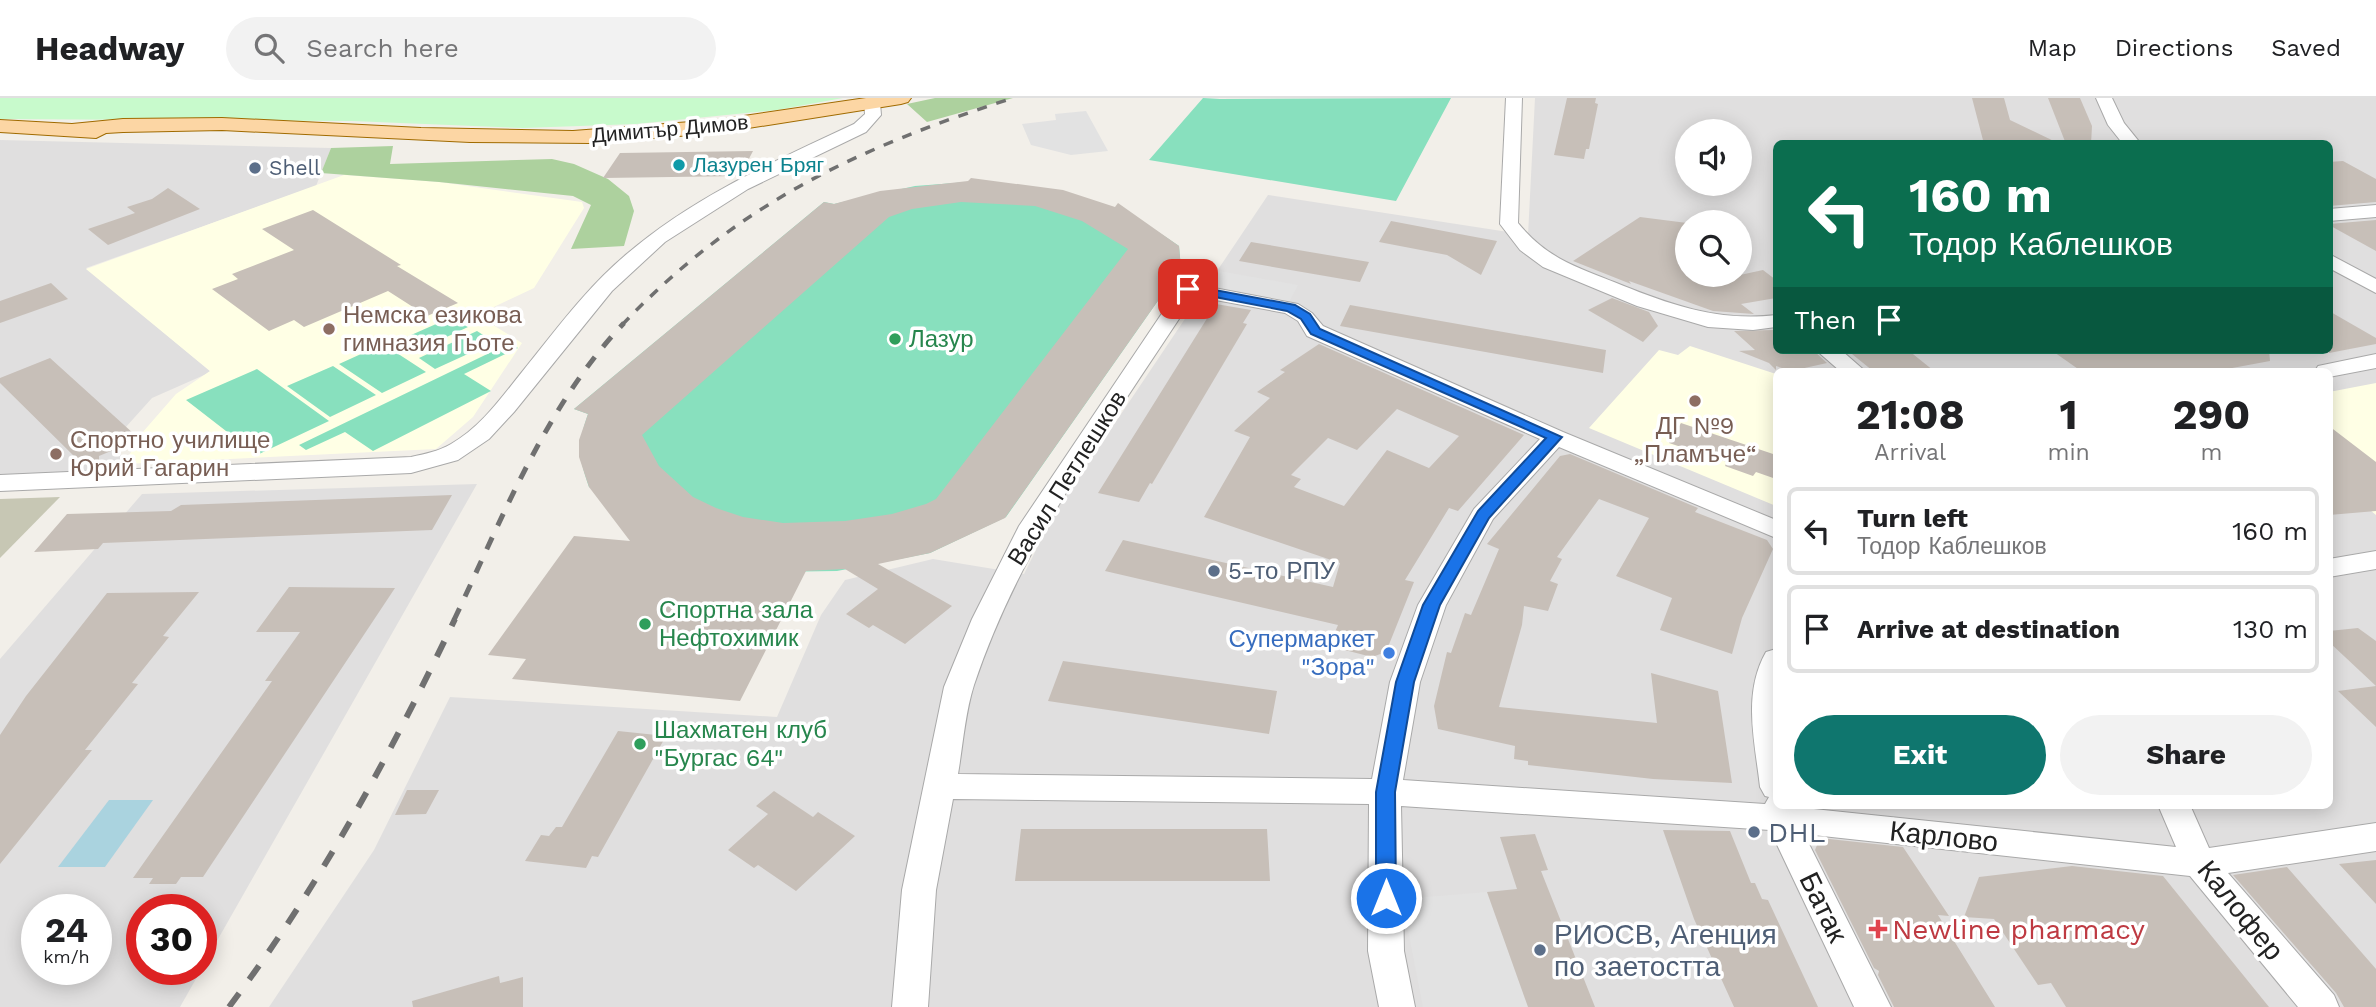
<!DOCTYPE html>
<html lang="en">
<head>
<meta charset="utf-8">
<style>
  body { margin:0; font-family:"Work Sans",sans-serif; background:#f2f2f2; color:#202124; height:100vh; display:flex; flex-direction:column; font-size:26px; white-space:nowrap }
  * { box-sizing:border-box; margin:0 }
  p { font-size:23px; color:#757577 }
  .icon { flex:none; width:38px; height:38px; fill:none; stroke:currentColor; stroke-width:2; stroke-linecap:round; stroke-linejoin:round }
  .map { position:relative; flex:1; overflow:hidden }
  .drawer { position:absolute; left:1773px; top:270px; width:560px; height:441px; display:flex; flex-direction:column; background:#fff; border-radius:10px; box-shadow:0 4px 18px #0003 }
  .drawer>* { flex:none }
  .guide { position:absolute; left:1773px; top:42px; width:560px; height:214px; border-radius:10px; box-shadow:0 4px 18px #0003; background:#0b6e4f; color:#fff; overflow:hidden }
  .buttons { position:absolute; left:1675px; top:21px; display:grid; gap:14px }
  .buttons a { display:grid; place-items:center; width:77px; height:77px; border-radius:50%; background:#fff; box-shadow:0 4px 18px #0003; font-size:35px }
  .speed { position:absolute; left:21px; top:796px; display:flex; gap:14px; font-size:35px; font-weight:700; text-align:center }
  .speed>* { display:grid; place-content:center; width:91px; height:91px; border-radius:50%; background:#fff; box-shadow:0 4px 18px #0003; line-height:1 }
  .speed small { font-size:18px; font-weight:400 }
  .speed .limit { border:10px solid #d22; background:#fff; color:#111 }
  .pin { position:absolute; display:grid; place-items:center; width:60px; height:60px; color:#fff; margin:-30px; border-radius:14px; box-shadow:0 4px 10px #0006 }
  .me { position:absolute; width:77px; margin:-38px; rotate:0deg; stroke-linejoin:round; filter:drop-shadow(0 0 5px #0008) }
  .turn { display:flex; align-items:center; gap:24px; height:147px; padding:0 21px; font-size:32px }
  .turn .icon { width:91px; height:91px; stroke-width:2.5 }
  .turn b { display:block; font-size:49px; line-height:60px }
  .then { display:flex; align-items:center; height:66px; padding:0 21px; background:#0003; gap:14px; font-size:26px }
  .eta { display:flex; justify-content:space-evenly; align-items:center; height:119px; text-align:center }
  .eta b { font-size:42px; font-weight:700; line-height:49px }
  .primary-button { display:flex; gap:14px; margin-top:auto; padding:14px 21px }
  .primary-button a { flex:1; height:80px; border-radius:42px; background:#0f766e; color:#fff; font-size:28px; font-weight:700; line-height:80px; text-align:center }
  .primary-button a+a { background:#f2f2f2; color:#202124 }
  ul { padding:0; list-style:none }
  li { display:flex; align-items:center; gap:21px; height:88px; margin:0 14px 10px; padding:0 7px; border:4px solid #e0e0e0; border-radius:10px }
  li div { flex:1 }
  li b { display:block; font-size:26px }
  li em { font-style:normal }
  header { display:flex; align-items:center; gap:42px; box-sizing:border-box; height:98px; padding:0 35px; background:#fff; border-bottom:2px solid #e0e0e0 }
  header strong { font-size:33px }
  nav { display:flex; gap:38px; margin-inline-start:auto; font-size:24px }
  .search { width:490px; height:63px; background:#f2f2f2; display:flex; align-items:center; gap:18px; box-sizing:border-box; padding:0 24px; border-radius:38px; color:#757577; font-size:26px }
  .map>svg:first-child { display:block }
</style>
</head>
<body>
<header>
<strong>Headway</strong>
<div class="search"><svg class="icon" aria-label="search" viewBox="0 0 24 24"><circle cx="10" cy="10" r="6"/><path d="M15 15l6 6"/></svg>Search here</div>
<nav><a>Map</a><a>Directions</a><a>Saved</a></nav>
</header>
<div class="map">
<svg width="2376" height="909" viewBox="0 0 2376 909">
  <rect width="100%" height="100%" fill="#f2efe9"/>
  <path fill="#e0dfdf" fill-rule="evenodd" d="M1535 0H2376V909H269L374 752 450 599 777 619 821 517 845 482 933 461 1024 476 1054 416 1268 97 1528 137ZM1687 33H1740V86H1687ZM1776 46H2329V252H1776ZM1687 124H1740V177H1687ZM1776 273H2329V707H1776Z
    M0 42 331 50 316 88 86 170 211 274 152 300 116 340 124 366 0 386Z
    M477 386 201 871V812H142V872H201L180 909H0V561L142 396ZM37 812H96V872H37Z"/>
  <path fill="#ffffe5" d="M344 77 439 84 582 104 584 110 534 190 477 217 522 245 473 319 436 351 124 366 142 335 176 296 210 273 86 171Z
    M1690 248 1776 276V408L1589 330 1659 252 1678 257Z
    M2376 285V417L2329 378V294Z"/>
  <path fill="#c7c7b4" d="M60 399 0 460V401Z"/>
  <path fill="#add19e" d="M935 0H1013L927 24 907 6Z
    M393 48 390 66 552 61 574 66 608 81 629 98 634 113 624 148 571 151 591 107 573 98 439 84 321 75 331 50Z"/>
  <path fill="#c8facc" d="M0 0H843L777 12 636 26 523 30 352 23 0 21Z"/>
  <path fill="#88e0be" d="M1203 0 1220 1 1451 0 1396 103 1149 62Z
    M981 83C1065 93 1107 97 1179 148L1181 170 1006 419 930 455 837 473 766 474 589 389C578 357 577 348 588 316L574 311 824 104 834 106 915 88Z
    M452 219 468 229 410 256 393 245Z
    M477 233 494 244 435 271 419 260Z
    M510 245 518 250 464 276 491 293 373 353 345 334 306 352 299 347Z
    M383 246 426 274 382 295 339 266Z
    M333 268 376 297 330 319 287 288Z
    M257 271 329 323 257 357 186 302Z"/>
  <path fill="#e2e2e2" d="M1086 13 1108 53 1071 57 1031 47 1022 26 1056 22 1055 16Z
    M1208 171 1298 187 1288 206 1196 190Z
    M1487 794 1528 909H1423L1402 801Z"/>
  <path fill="#aad3df" d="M109 702H153L105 769H58Z"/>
  <path fill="#c7bfb8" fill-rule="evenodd" d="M1567 0H1596L1595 5 1598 6 1589 51H1586L1584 61 1554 57Z
    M1972 0H2004L2010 22 2060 46H1984Z
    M2048 0H2080L2092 28 2091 46H2066Z
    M753 53 740 78 603 80 620 55Z
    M2343 63 2376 81V104L2329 108V64Z
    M971 80 1063 92 1115 109 1118 105 1179 148 1181 170 1005 420 930 455 878 466 952 508 905 546 873 527 869 530 846 516 878 491 845 471 806 473 740 603 512 581 526 561 488 557 574 438 630 443 589 389 579 359V342L588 316 574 311 824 104 834 106 880 93 968 83ZM961 104 1035 108 1082 123 1128 151 936 401 926 406 892 416 845 423 783 425 743 419 716 410 693 399 659 368 642 337 889 119 912 111Z
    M168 90 200 111 108 147 88 131 135 115 127 109 152 101Z
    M313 112 401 167 397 168 458 205 427 218 388 193 304 229 294 222 269 233 212 191 238 181 232 176 294 152 262 131Z
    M1640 119 1687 125V177H1740L1763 172 1776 182V200L1741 206 1754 216 1713 213 1629 183 1631 186 1573 163Z
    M2376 122V153L2329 127V126Z
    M1391 123 1470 138 1497 143 1481 177 1447 157 1379 144Z
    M1251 144 1369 164 1360 184 1239 163Z
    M51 185 68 201 0 225V203Z
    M1612 200 1649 214 1658 228 1643 244 1588 212Z
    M1216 206 1251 212 1243 225 1247 226 1152 386 1150 385 1139 404 1098 395Z
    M1350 207 1606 252 1603 275 1340 228Z
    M2329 213 2376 240V246L2329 255Z
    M1773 232 1776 235V252H1813L1827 265 1791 273 1776 268V272L1769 265 1739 253 1755 252 1734 233Z
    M1319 246 1524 337 1458 413 1449 410 1405 482 1414 484 1386 554 1372 559 1329 548 1338 527 1105 473 1123 442 1333 489 1340 465 1204 419 1250 339 1234 333 1270 300 1257 294 1285 274 1280 272ZM1397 311 1459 338 1429 370 1387 352 1344 408 1294 389 1301 381 1291 377 1328 340 1357 352Z
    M1847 252H1908L1934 273H1873Z
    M2051 252H2269L2270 263 2216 273H2081Z
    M50 260 134 336 123 348 99 358V363L78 362 0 285V280Z
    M1681 325 1776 357V381L1756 374 1753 378 1725 368 1727 364 1669 345Z
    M2329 328 2376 364V413L2329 417Z
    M1570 356 1698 410 1695 414 1767 442 1773 451 1742 520 1732 556 1660 532 1672 500 1616 478 1649 420 1599 401 1557 459 1562 461 1550 483 1558 486 1548 513 1524 508 1522 527 1499 609 1657 625 1651 575 1718 593 1732 685 1653 681 1528 667V663L1514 661 1515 648 1438 631 1434 608 1447 554 1451 555 1465 515 1471 517 1499 451 1487 446 1560 358Z
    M452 397 432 432 103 445 98 451 34 454 67 416 171 413 181 407Z
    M289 489 395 490 203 779H181L176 786H149L153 780H133L272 583H265L300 534H256Z
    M199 494 163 538 169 539 132 585 138 586 85 652H92L0 766V637L26 598 107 495Z
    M2358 530 2376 543V588L2329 544V533Z
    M1063 563 1277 593 1269 636 1048 603Z
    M2376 588V629L2338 593Z
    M618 633 666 638 598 759 592 758 586 770 525 763 541 737 549 738 556 729H562Z
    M407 692H439L426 716 395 717Z
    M774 693 813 719 818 714 855 738 796 793 758 767 754 770 728 752 768 716 756 708Z
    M1021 731H1267L1270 783H1015Z
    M1663 732 1730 733 1751 785H1755L1762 801 1768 802 1818 909H1734L1694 821Z
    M1535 736 1548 772 1541 773 1595 909H1528L1487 794 1517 791 1500 739Z
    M1820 740 1903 749 1949 818 1938 817 1995 909H1894L1878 877 1879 873 1874 870 1815 752Z
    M2376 762V806L2339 766Z
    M2072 768 2163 778 2269 909H2066L2051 885 2038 887 1994 821 1964 819 1979 779Z
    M2287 769 2376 871V909H2344L2336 895 2233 777Z
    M499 878 500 885 523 879V909H413L412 903Z"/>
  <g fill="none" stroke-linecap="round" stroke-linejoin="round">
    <g stroke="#a9a9a9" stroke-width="2">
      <path id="minor" d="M872 0 880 5 881 17 866 34 748 91 665 144 612 193 514 314 489 341 458 362 411 375 0 393V377L411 359C425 356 439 353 451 346 481 329 501 300 522 274 555 233 587 189 628 155 695 98 775 63 854 26L865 16 864 5Z
        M1506 0H1522L1518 125C1547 160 1574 168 1614 184 1668 206 1717 224 1776 217V229L1753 232 1708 229 1637 208 1543 169 1520 152 1500 126Z
        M2096 0H2112L2124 25 2141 46H2123L2108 27Z
        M2376 107V119L2329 123V111Z
        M2329 156 2376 181V195L2329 170Z
        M1188 185 1298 206 1312 215 1323 228 1563 334 1776 422V440L1559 349 1493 421 1446 507 1420 584 1403 682 1765 706 1769 699 1765 698 1760 689C1755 644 1742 596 1766 554L1776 551V707L2176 749 2158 707H2190L2209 750 2376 725V753L2228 775 2334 897 2339 909H2298L2190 778 1804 736 1891 909H1854L1770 732 1401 708 1404 853 1415 909H1379L1368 853 1369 706 953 701 936 792 928 909H892L902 792 944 589 972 521 1019 428 1181 187ZM1194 198 1285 215 1298 223 1307 238 1540 341 1474 411 1418 507 1390 584 1372 681 958 676C963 647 965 615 974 587 1021 445 1113 323 1194 198Z
        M1816 252H1841L1865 273H1840Z
        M2376 256V270L2329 279V273H2315L2318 268Z
        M2376 453V471L2329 479V461Z"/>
    </g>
    <g stroke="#a06b00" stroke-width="2">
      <path id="major" d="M866 0H911L908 4 901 6 717 35 590 45 470 44 222 32 123 34 106 35 96 40 0 34V22L72 26 123 21 222 20 421 30 573 33 717 22Z"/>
    </g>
    <use href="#minor" fill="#fff" fill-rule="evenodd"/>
    <use href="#major" fill="#fcd6a4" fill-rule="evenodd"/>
    <path stroke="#707070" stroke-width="3.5" stroke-dasharray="10 10" stroke-linecap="butt" d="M622 227C737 106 857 50 1013 0"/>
    <path stroke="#707070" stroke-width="5" stroke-dasharray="13 13" stroke-linecap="butt" d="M454 522C502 421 546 307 624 225"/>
    <path stroke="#707070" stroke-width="6" stroke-dasharray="17 17" stroke-linecap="butt" d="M229 909C320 788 390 657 455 521"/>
  </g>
  <path fill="#1a73e8" stroke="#114b97" stroke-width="2" d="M1188 187 1295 207 1310 216 1320 231 1562 339 1489 420 1440 507 1414 584 1395 694 1396 800 1393 806 1386 809 1379 806 1376 800V694L1396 584 1423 507 1478 413 1546 340 1311 236 1301 221 1287 213 1184 193 1182 191Z"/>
  <circle fill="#0f9aa8" stroke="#fff" stroke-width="2.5" cx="679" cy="67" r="7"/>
  <g fill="#5c6f8a" stroke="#fff" stroke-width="2.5">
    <circle cx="255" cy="70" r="7"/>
    <circle cx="1214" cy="473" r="7"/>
    <circle cx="1754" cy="734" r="7"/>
    <circle cx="1540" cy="852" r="7"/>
  </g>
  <g fill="#8d6e63" stroke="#fff" stroke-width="2.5">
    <circle cx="329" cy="231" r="7"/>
    <circle cx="1695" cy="303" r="7"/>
    <circle cx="56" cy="356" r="7"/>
  </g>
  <g fill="#2e9e5b" stroke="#fff" stroke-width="2.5">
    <circle cx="895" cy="241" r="7"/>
    <circle cx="645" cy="526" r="7"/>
    <circle cx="640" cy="646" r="7"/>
  </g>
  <circle fill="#3f7fe0" stroke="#fff" stroke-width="2.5" cx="1389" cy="555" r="7"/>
  <path fill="#e0444e" stroke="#fff" stroke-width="2.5" d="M1874.5 820.5h7v7h7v7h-7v7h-7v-7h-7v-7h7z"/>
  <g text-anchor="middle" stroke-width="7" stroke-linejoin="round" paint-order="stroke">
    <g font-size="21" fill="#222" stroke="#fff">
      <text transform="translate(670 31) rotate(-5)" y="7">Димитър Димов</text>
    </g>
    <g font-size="21" fill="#0d838f" stroke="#fff" text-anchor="start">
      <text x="693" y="74">Лазурен Бряг</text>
    </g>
    <g font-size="21" fill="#4e5e75" stroke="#fff" text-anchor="start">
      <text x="269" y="77">Shell</text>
    </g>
    <g font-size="24" fill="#785e54" stroke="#fff" text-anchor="start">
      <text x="343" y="225">Немска езикова<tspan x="343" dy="28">гимназия Гьоте</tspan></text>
      <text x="1695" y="336" text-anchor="middle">ДГ №9<tspan x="1695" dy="28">„Пламъче“</tspan></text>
      <text x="70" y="350">Спортно училище<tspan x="70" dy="28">Юрий Гагарин</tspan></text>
    </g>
    <g font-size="24" fill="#27864d" stroke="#fff" text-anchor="start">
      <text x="909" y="249">Лазур</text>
      <text x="659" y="520">Спортна зала<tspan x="659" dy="28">Нефтохимик</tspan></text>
      <text x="654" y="640">Шахматен клуб<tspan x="654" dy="28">"Бургас 64"</tspan></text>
    </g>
    <g font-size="24" fill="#222" stroke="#fff">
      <text transform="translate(1067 380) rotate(-58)" y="8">Васил Петлешков</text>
    </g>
    <g font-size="24" fill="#4e5e75" stroke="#fff" text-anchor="start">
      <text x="1228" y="481">5-то РПУ</text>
    </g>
    <g font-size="24" fill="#366cbe" stroke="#fff" text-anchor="end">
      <text x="1375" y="549">Супермаркет<tspan x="1375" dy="28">"Зора"</tspan></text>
    </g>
    <g font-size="28" fill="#4e5e75" stroke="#fff" text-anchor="start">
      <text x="1768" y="744">DHL</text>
      <text x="1554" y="846">РИОСВ, Агенция<tspan x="1554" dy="32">по заетостта</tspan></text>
    </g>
    <g font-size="28" fill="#222" stroke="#fff">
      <text transform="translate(1944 738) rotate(6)" y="10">Карлово</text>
      <text transform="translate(1824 809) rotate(64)" y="10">Батак</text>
      <text transform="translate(2241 812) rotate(51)" y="10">Калофер</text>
    </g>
    <g font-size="28" fill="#be3a42" stroke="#fff" text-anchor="start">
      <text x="1892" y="841">Newline pharmacy</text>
    </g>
  </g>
</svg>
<div class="buttons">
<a><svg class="icon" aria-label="sound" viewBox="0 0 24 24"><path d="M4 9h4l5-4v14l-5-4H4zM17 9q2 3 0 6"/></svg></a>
<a><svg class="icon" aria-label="search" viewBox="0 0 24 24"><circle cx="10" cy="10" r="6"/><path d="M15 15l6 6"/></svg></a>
</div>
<div class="speed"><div>24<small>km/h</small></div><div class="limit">30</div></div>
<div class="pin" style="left:1188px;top:191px;background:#d93025"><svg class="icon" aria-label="arrive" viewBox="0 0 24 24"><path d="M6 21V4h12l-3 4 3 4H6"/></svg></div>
<svg class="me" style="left:1386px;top:800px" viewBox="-20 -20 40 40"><circle r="17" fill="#1a73e8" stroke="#fff" stroke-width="3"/><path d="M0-11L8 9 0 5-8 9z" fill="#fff"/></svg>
<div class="guide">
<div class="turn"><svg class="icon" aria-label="left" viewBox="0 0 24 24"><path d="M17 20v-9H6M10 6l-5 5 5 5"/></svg><div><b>160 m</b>Тодор Каблешков</div></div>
<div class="then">Then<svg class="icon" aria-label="arrive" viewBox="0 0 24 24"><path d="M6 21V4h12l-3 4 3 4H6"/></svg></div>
</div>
<section class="drawer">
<div class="eta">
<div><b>21:08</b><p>Arrival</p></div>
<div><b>1</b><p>min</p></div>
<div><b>290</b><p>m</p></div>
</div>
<ul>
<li><svg class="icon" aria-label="left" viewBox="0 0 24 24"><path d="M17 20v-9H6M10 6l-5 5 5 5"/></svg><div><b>Turn left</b><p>Тодор Каблешков</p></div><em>160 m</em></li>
<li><svg class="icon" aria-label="arrive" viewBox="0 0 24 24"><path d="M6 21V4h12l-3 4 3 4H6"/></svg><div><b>Arrive at destination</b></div><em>130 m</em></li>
</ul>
<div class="primary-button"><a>Exit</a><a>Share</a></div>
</section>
</div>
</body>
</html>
